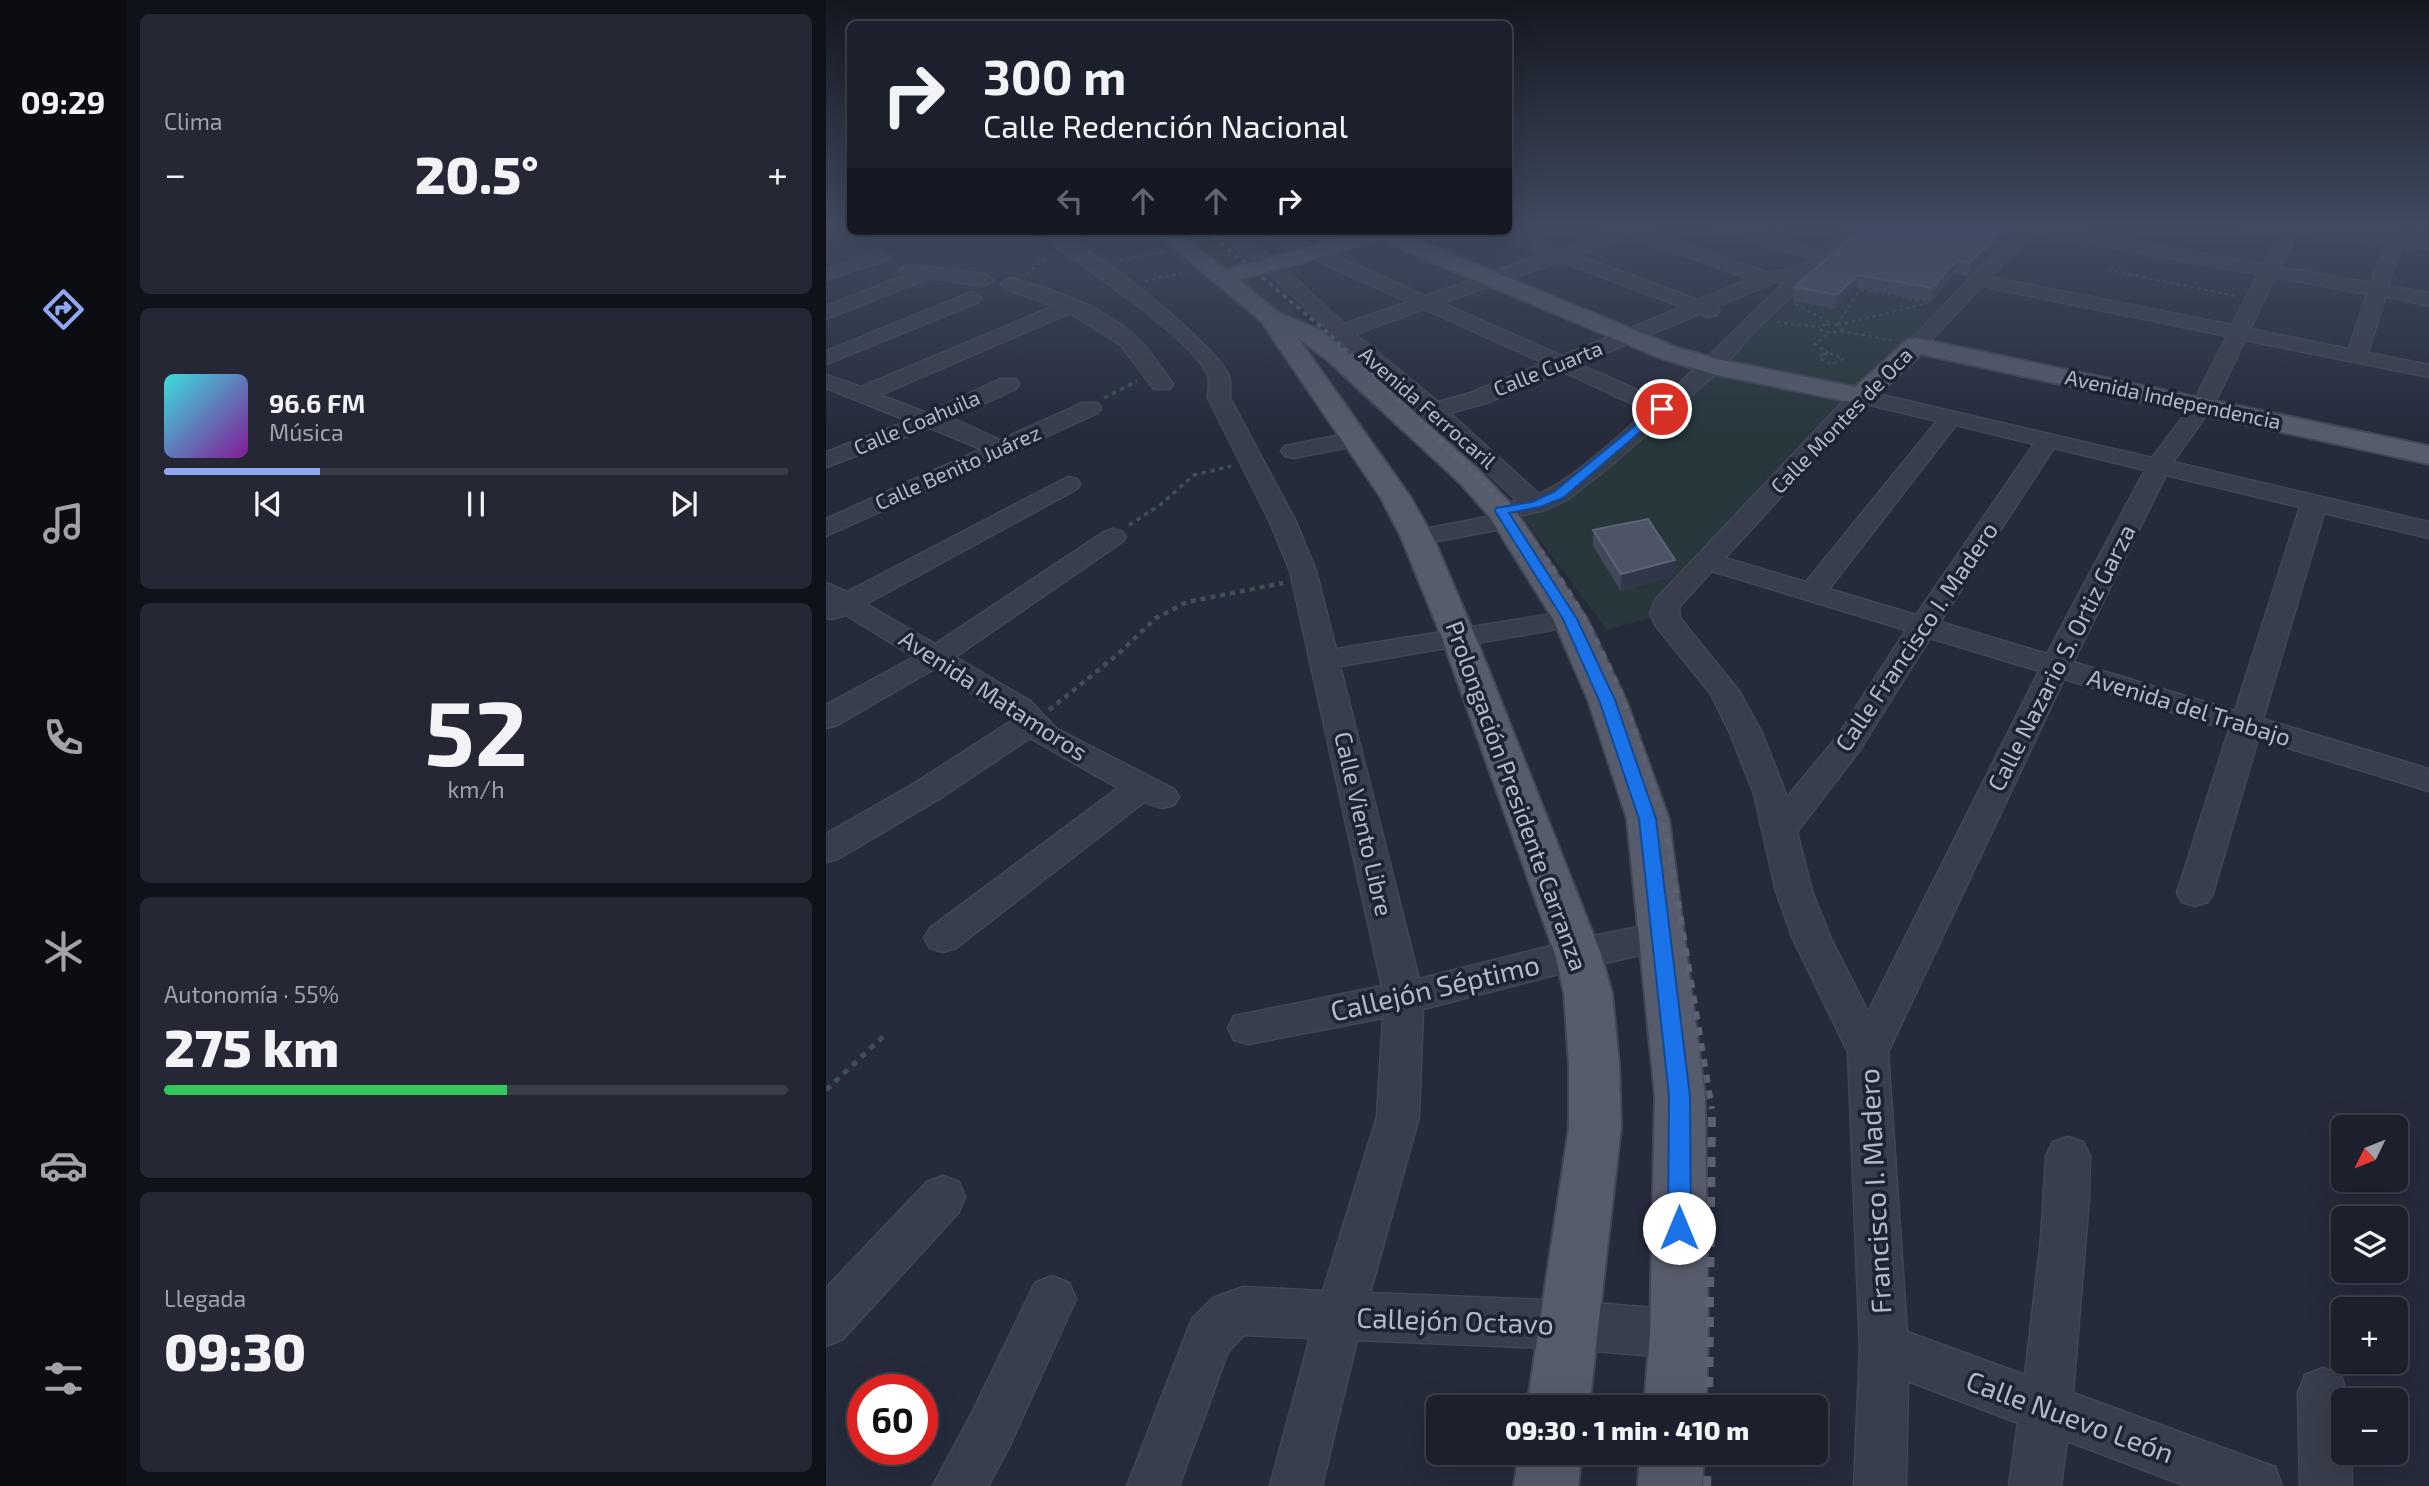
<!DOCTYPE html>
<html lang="es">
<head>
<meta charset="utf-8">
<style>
	:root { --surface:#1c202c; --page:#252834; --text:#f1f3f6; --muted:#a0a3a9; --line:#3a3e48; --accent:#8fa8f1 }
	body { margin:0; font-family:"Exo 2",sans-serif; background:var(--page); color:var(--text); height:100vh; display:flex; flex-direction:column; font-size:26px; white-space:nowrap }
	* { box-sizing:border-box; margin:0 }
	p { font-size:23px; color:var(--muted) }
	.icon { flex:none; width:38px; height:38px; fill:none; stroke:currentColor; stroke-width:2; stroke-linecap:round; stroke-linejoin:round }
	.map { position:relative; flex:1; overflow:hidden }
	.sheet { display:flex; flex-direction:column; gap:14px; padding:14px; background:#0f1218; width:700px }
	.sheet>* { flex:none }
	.hud { position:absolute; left:21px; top:21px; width:665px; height:214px; border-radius:10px; box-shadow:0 7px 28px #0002,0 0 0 2px var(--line); background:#1c202c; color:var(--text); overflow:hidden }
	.needle { width:46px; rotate:227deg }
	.tools { position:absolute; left:1505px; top:1115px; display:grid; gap:14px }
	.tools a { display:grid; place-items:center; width:77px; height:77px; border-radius:10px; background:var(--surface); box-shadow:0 7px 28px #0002,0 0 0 2px var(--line); font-size:35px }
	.speed { position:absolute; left:21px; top:1374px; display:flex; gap:14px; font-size:35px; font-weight:700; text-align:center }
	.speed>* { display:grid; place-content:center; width:91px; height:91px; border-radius:50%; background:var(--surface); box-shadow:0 7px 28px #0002,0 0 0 2px var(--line); line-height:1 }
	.speed .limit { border:10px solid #d22; background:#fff; color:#111 }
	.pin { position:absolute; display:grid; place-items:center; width:60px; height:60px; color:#fff; margin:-30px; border:4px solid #fff; border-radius:50%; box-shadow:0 2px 7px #0007 }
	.me { position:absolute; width:77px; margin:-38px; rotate:0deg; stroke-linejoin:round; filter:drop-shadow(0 0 5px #0008) }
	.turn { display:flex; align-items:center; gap:24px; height:147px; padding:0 21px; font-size:32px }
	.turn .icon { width:91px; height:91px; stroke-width:2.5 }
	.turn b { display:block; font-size:49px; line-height:60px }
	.lanes { display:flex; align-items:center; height:66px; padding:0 21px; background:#0003; justify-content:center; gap:35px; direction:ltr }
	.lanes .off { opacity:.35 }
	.big { font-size:52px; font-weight:800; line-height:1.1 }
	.sheet .card { flex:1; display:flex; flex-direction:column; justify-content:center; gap:10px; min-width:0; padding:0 24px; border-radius:10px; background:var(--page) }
	.sheet .dial { align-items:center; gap:0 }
	.dial b { font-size:91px; line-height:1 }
	.song { display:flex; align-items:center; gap:21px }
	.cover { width:84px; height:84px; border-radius:10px; background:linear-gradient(135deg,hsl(180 70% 55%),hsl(290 70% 35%)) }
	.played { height:7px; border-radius:4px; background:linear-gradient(90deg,var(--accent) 25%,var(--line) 25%) }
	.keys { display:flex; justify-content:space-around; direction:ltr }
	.heat { display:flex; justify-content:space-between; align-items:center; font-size:38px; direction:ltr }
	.charge { height:10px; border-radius:5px; background:linear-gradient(90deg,#34c759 55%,var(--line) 0) }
	.trip { position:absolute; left:600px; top:1395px; width:402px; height:70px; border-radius:10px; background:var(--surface); box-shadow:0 7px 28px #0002,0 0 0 2px var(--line); font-weight:800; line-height:70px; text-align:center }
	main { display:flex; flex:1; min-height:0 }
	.menu { display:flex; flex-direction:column; width:126px; justify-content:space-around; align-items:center; background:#0b0d12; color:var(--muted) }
	.menu .icon { width:49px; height:49px }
	.menu .current { color:var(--accent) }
	.menu b { font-size:32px; color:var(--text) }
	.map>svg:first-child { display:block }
</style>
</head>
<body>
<main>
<nav class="menu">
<b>09:29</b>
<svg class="icon current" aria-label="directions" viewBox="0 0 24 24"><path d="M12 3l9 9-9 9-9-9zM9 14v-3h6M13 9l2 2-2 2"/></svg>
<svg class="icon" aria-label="music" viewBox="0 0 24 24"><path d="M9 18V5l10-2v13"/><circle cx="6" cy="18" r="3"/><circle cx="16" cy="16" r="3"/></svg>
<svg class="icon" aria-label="phone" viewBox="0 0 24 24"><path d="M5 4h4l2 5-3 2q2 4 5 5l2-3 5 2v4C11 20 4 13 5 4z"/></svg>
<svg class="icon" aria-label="climate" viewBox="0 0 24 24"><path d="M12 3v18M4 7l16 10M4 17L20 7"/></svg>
<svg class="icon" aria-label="car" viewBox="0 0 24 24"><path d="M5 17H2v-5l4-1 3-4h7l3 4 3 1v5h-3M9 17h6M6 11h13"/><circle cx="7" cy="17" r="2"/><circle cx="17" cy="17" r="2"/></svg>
<svg class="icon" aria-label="filters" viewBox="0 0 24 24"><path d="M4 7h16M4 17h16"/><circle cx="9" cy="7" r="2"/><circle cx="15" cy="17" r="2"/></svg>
</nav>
<section class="sheet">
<div class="card"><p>Clima</p>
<div class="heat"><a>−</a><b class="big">20.5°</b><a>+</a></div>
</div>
<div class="card">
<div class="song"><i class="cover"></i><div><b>96.6 FM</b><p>Música</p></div></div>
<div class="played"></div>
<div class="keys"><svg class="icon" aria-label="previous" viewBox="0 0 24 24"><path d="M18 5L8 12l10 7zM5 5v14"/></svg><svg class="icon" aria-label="pause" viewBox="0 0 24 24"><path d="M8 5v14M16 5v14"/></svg><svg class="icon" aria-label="next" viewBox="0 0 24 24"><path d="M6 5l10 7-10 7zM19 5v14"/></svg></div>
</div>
<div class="card dial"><b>52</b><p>km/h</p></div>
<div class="card"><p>Autonomía · 55%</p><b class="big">275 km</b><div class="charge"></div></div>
<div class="card"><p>Llegada</p><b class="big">09:30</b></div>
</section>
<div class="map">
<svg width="1603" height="1486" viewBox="0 0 1603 1486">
	<rect width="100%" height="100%" fill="#252b3b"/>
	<path fill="#27373c" d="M344 231H372L411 261 483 325 450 315Z
		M975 280 1123 306 1033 394 890 366Z
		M881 369 1023 403 831 616 781 630 694 513 729 501Z"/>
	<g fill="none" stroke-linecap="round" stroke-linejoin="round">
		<defs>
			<path id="minor" d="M785 226H823L820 230 942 273 975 267 985 258 891 230 889 226H914L995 250 1026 226H1044L987 275 930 330 894 370 783 467 741 500 719 510 692 516 696 521 692 526 591 545 582 542 578 537 582 532 666 516 663 511 666 506 691 501 604 418 580 425 572 423 569 418 572 413 592 408 508 336 439 269 388 231H407L451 261 518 324 582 302 434 235 432 231H454L600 296 718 254 666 235 664 231 682 229 734 249 788 230ZM804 236 924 279 872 300 751 255ZM734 261 856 307 736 356 616 303ZM960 281C918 320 879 362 834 400L753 364 873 314 883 317 890 315 893 311 890 307 946 283ZM598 309 718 363 644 393 612 402 529 334ZM735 371 822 411C789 438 751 477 713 494L624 413 660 403Z
				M1182 226H1218L1438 264 1454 234 1426 231 1418 226H1475L1557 234 1553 226H1569L1575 236 1603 239V249L1575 246 1562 286 1603 293V305L1559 297 1542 353 1603 365V377L1419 340 1387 406 1347 462 1603 522V538L1498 513 1437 719 1603 769V791L1432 739 1387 893 1382 902 1369 906 1356 902 1351 893 1403 730 1238 679 1062 1052 1081 1332 1199 1375 1215 1239 1220 1156 1227 1142 1242 1137 1257 1142 1264 1156 1263 1198 1247 1393 1449 1467 1456 1486H1360L1241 1441 1235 1486H1183L1192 1423 1082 1381 1080 1486H1028L1034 1348 1022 1052 967 939 950 891 928 794 904 733 885 694 830 626 824 613 830 599 1027 391 1035 390 1326 458 1366 405 1401 336 1156 286 1097 349H1083L1080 345 1189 231ZM1205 234 1433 274 1406 325 1164 277ZM1470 236 1558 245 1545 283 1454 267ZM1449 277 1541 294 1523 349 1424 329ZM1040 404 1111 421 980 582 899 558ZM1130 425 1208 444 1090 615 1003 589ZM1228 448 1319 470 1221 654 1114 622ZM1340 475 1474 507 1409 711 1247 662ZM886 571 1080 630 1011 737 961 797 936 733 913 691 854 618 853 607ZM1104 638 1213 671 1042 1012 1005 939 986 891 971 832 1033 751Z
				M236 238C266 245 391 346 403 376 405 383 404 391 404 398L470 522 490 571 510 649 744 611 754 613 758 619 754 625 744 627 514 666 593 979 752 939 837 922 850 926 855 936 850 946 837 950 752 969 597 1009 593 1117 544 1293 744 1301 853 1310 870 1317 877 1334 870 1351 853 1358 744 1349 531 1340 496 1486H444L484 1338 418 1335 402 1352 353 1486H301L366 1319 387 1298 417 1287 497 1291 551 1117 557 1018 422 1044 408 1040 402 1028 408 1016 556 986 464 571 444 522 382 398C382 391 384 383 382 376 368 340 264 271 230 247L227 243Z
				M54 251 63 256 60 260 0 280V269Z
				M82 265 159 274 168 280 159 286 103 278 0 319V306L80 275 73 270Z
				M184 278C228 289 280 308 313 340 326 353 336 369 347 384L344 389H328L295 345 244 313 54 395 101 413 174 379H190L193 384 190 389 126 418 174 440 256 403H272L275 408 272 413 0 536V519L155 449 104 428 0 467V452L82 421 0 388V375L35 387 228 306 177 288 175 284Z
				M146 292 155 298 153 302 0 364V351Z
				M531 432 539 434 542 439 539 444 467 458 459 456 455 451 459 446Z
				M242 477 251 479 254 484 251 489 40 604 109 644 278 532 287 529 296 532 300 537 296 542 129 657 204 701 231 729 348 789 353 797 348 805 336 808 318 802 130 948 117 952 104 948 98 938 104 928 292 788 204 738 113 799 12 859 0 862V834L89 783 187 720 108 669 11 725 0 728V705L88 657 20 615 6 619 0 618V583L21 592Z
				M117 1176 133 1182 139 1197 133 1212 17 1339 0 1346V1288L101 1182Z
				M226 1276 243 1283 250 1299 184 1445 162 1486H107L148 1409 209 1283Z
				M1497 1368 1515 1375 1522 1400H1517V1452H1525L1526 1486H1474L1472 1393 1479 1375Z"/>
			<path id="major" d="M328 231H351L400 270 540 231H569L852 348 891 359 1029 387 1081 340 1090 338 1603 446V464L1095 354 1044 402 1035 404 887 374 834 358 554 240 413 280 453 313 494 330 518 349 654 471 686 505 761 619 800 700 843 819 879 1096 882 1334 880 1407H818L824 1334 829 1096 801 819 762 700 727 619 663 516 634 483 500 359 472 338 585 498 607 537 650 638 775 954 786 993 793 1064 795 1127 763 1407H701L743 1127V1064L738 993 729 954 616 638 575 537 555 498 435 321Z
				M693 1452H756L752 1486H688Z
				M814 1452H878L876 1486H812Z"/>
		</defs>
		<use href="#minor" stroke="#414754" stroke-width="3"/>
		<use href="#major" stroke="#414754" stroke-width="4"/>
		<path stroke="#3f5054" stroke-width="2.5" stroke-dasharray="3.5 3.5" stroke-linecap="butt" d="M256 237 286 231
			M180 241 221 236
			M293 260 339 251
			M1282 270 1410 296
			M201 274 224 255
			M319 281 361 272
			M969 304 1005 323
			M951 322 994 327
			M1001 324 1011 325 1015 329 1007 333 995 330 996 326Z
			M1011 325 1034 290 1104 302
			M1012 325 1102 303
			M1015 331 1065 340
			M1003 353 989 344 1004 333
			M997 354H1008L1017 359C1009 365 1001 364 993 358Z"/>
		<path stroke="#3f5054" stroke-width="3.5" stroke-dasharray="4.5 4.5" stroke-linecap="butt" d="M278 398 311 381
			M303 525 334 505 368 475 405 466"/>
		<path stroke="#3f5054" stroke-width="4.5" stroke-dasharray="5 5" stroke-linecap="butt" d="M223 710 291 655 330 618 361 602 457 583"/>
		<path stroke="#3f5054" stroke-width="5" stroke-dasharray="6 6" stroke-linecap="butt" d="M0 1090 61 1033"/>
		<use href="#minor" fill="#383e4b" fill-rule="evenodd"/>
		<use href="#major" fill="#565c6b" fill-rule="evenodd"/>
		<path stroke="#5b6172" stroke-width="3.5" stroke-dasharray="4.5 4.5" stroke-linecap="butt" d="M1595 226 1603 227
			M381 231 500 331 551 379"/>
		<path stroke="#5b6172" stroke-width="4.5" stroke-dasharray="5 5" stroke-linecap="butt" d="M549 377 684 509 728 569"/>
		<path stroke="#5b6172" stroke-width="5" stroke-dasharray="7 7" stroke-linecap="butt" d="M726 567C777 638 811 725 833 809"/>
		<path stroke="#5b6172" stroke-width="6" stroke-dasharray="8 8" stroke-linecap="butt" d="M833 807 843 847 886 1109"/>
		<path stroke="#5b6172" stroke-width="8" stroke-dasharray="10 10" stroke-linecap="butt" d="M883 1407 886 1107
			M881 1486 882 1452"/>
	</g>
	<path fill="#404859" d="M1039 226H1185L1184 231 1141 276 1128 274 1105 302 1030 288 1010 309 967 301 968 287Z
		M767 530 848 576 795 591 767 546Z"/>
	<path fill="#303748" d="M1180 226H1185L1184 231 1141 276 1144 263Z
		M1130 261 1128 274 1105 302 1107 288Z
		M1032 275 1030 288 1010 309 1011 295Z
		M849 560 848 576 795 591V574Z"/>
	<path fill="#4c5465" stroke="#5c6474" stroke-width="2" d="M1039 226H1180L1144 263 1130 261 1107 288 1032 275 1011 295 968 287Z
		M822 519 849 560 795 574 767 530Z"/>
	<linearGradient id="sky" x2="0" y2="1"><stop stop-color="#141820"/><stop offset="0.52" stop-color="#404a60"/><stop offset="1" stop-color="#404a60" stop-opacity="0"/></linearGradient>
	<rect width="1603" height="434" fill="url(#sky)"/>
	<path fill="#1a73e8" stroke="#114b97" stroke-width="2" d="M832 407 841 409 737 498 714 507 683 513 751 619 789 700 830 819 864 1096 865 1228 862 1236 853 1239 845 1236 842 1228 843 1096 813 819 773 700 737 619 669 511 670 508 706 502 728 492Z"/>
	<g text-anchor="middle" stroke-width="7" stroke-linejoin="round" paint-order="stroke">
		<g font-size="21" fill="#b4b9c7" stroke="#1d2330">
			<text transform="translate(722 369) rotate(-22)" y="7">Calle Cuarta</text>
			<text transform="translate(1347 400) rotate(12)" y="7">Avenida Independencia</text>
			<text transform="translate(601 408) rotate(41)" y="7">Avenida Ferrocaril</text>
			<text transform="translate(1016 421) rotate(-46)" y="7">Calle Montes de Oca</text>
			<text transform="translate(91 423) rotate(-23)" y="7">Calle Coahuila</text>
			<text transform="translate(132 468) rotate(-24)" y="7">Calle Benito Juárez</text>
		</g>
		<g font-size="24" fill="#b4b9c7" stroke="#1d2330">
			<text transform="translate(1091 637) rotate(-56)" y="8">Calle Francisco I. Madero</text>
			<text transform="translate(1236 658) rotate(-63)" y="8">Calle Nazario S. Ortiz Garza</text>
			<text transform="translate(167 696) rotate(33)" y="8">Avenida Matamoros</text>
			<text transform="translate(1363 708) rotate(17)" y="8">Avenida del Trabajo</text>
			<text transform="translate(690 796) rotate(70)" y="8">Prolongación Presidente Carranza</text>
			<text transform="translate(537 824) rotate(77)" y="8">Calle Viento Libre</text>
		</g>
		<g font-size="28" fill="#b4b9c7" stroke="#1d2330">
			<text transform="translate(609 988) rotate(-13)" y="10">Callejón Séptimo</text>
			<text transform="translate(1049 1191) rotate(-93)" y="10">Francisco I. Madero</text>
			<text transform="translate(629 1321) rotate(2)" y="10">Callejón Octavo</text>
			<text transform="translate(1244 1417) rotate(20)" y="10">Calle Nuevo León</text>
		</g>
	</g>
</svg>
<div class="tools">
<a><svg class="needle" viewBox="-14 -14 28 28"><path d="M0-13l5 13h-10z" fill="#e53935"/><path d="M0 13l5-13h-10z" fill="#a0a3a9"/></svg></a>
<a><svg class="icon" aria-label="layers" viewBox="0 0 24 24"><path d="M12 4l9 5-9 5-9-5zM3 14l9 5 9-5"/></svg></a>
<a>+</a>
<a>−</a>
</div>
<div class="speed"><div class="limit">60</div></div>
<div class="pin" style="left:836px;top:409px;background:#d93025"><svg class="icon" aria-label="arrive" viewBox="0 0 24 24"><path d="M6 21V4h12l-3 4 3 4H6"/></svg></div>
<svg class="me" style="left:853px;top:1228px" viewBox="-20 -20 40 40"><circle r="19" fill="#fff"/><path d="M0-13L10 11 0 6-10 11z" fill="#1a73e8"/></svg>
<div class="trip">09:30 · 1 min · 410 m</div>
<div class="hud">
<div class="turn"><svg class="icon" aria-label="right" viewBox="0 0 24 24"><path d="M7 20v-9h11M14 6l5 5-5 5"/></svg><div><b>300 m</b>Calle Redención Nacional</div></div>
<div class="lanes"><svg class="icon off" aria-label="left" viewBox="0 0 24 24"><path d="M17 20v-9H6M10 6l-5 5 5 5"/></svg><svg class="icon off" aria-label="ahead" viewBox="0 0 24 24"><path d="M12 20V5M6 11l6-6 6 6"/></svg><svg class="icon off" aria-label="ahead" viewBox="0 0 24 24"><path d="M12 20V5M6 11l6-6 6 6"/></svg><svg class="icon" aria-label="right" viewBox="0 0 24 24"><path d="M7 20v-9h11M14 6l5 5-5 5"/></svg></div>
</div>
</div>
</main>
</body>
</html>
